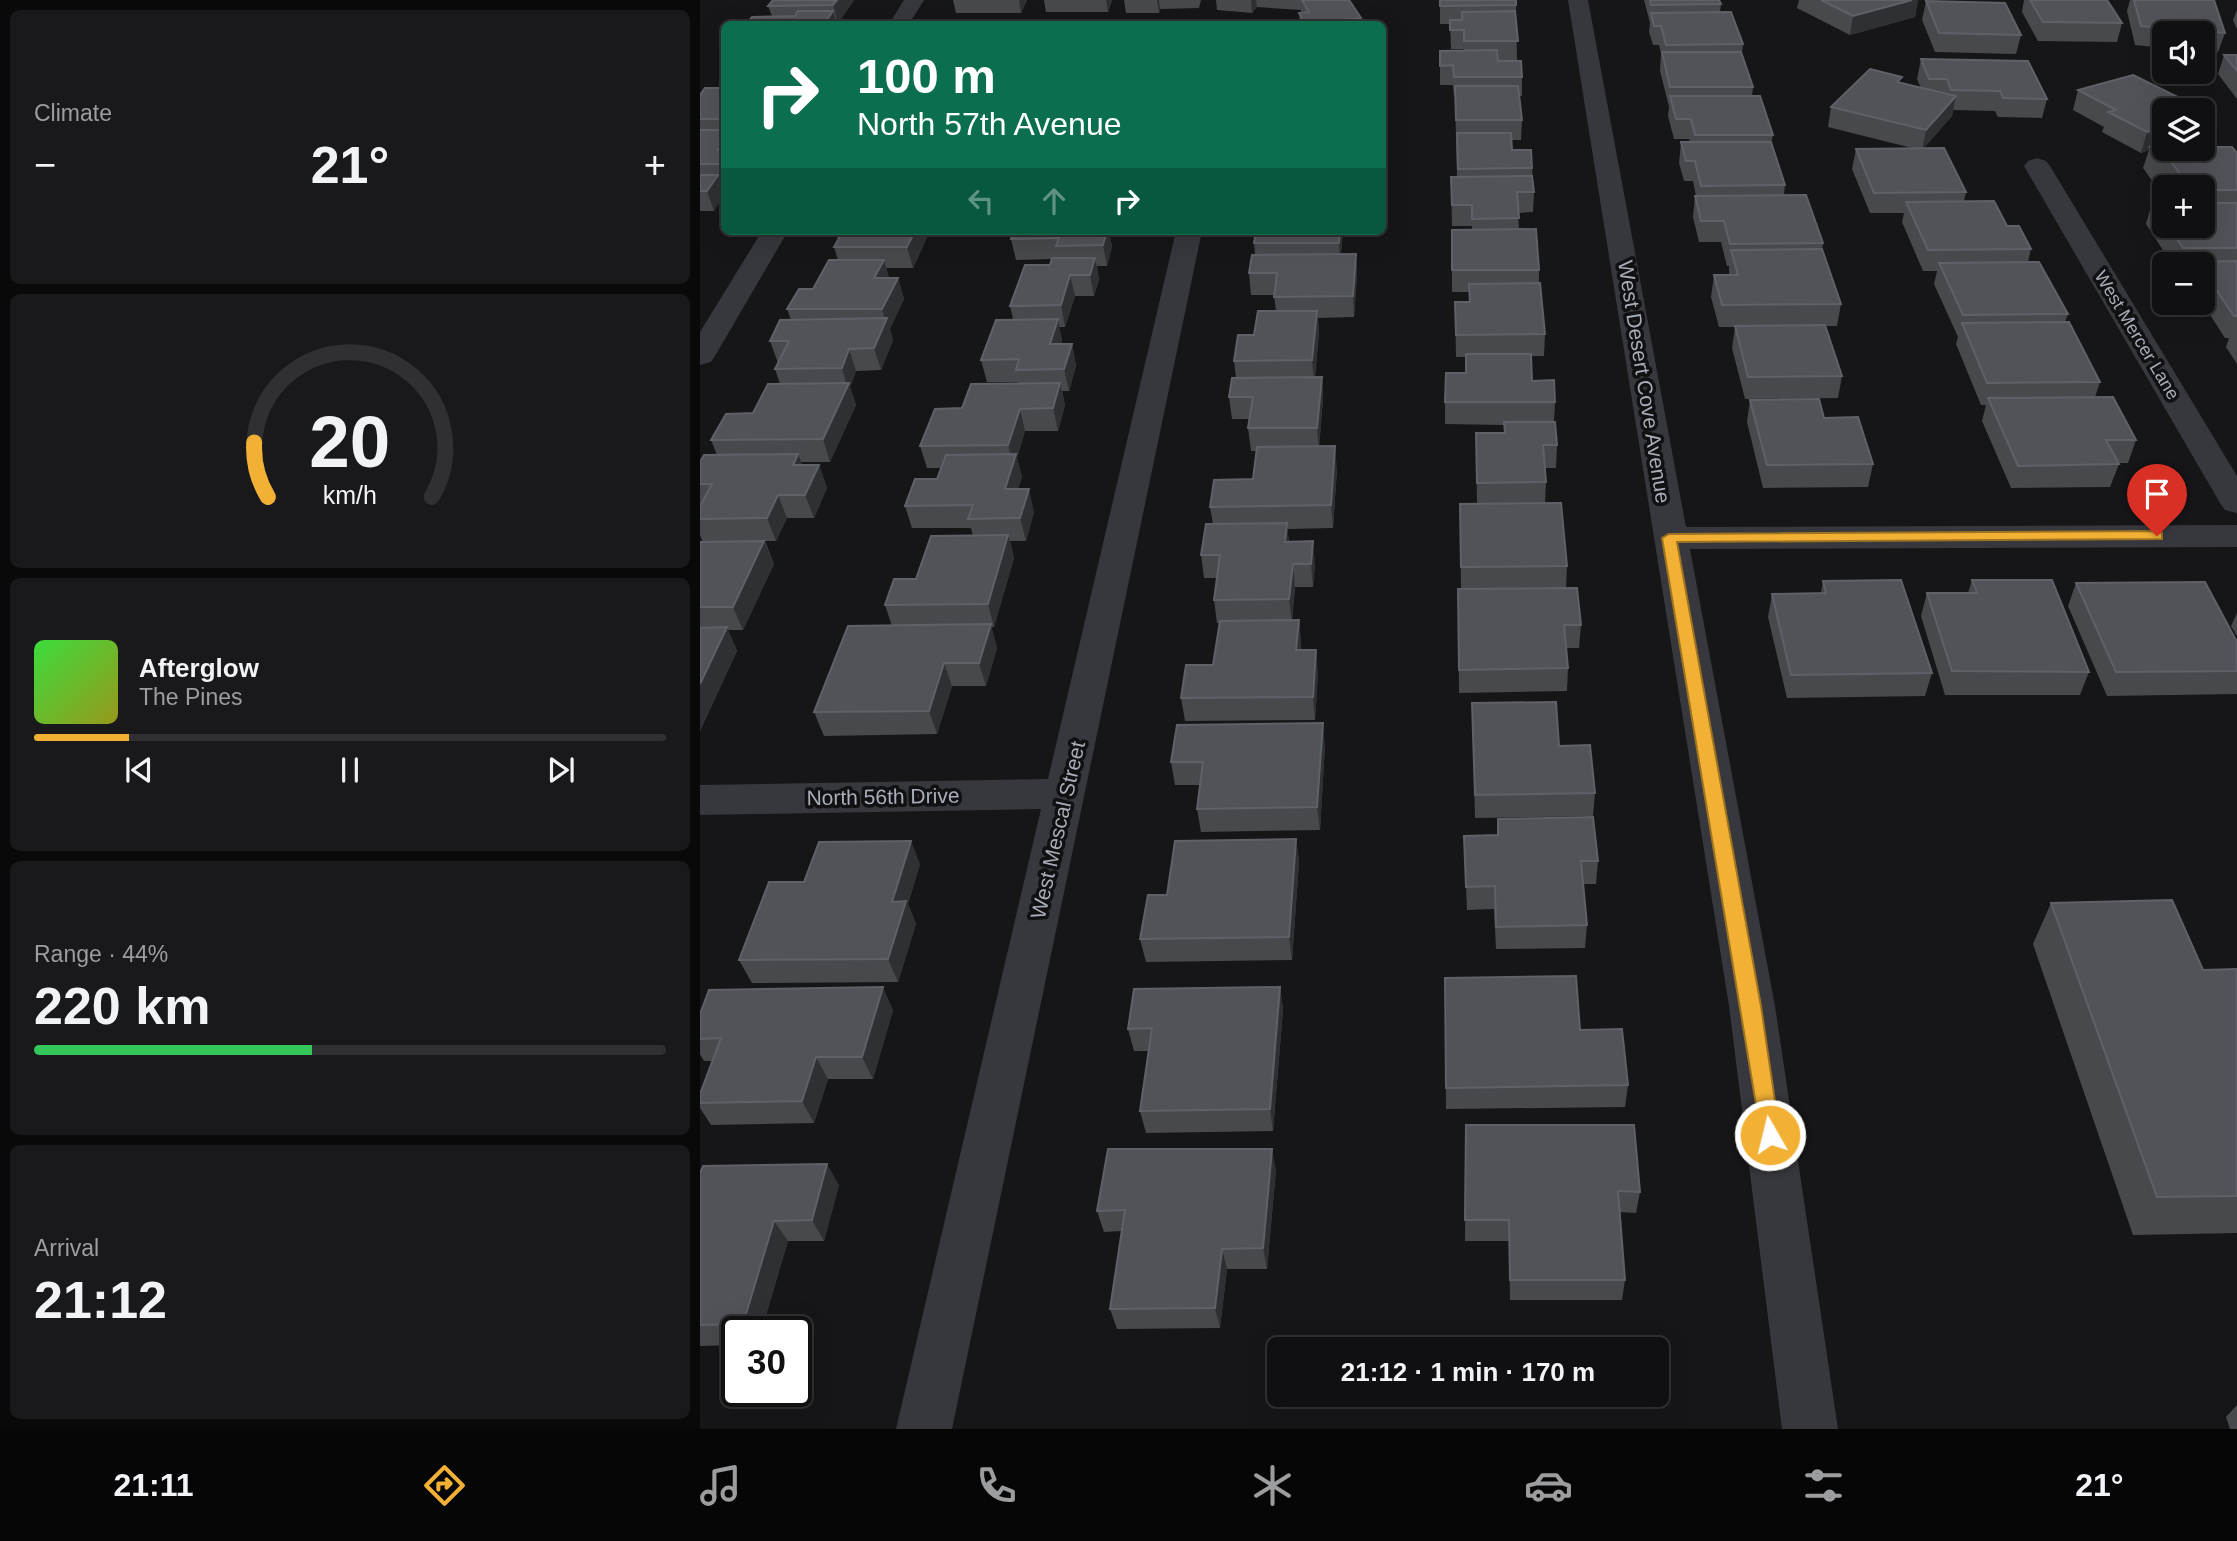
<!DOCTYPE html>
<html lang="en">
<head>
<meta charset="utf-8">
<style>
	:root { --surface:#101012; --page:#19191b; --text:#f1f3f6; --muted:#9c9d9f; --line:#303032; --accent:#f2b134 }
	body { margin:0; font-family:Helvetica,sans-serif; background:var(--page); color:var(--text); height:100vh; display:flex; flex-direction:column; font-size:26px; white-space:nowrap }
	* { box-sizing:border-box; margin:0 }
	p { font-size:23px; color:var(--muted) }
	.icon { flex:none; width:38px; height:38px; fill:none; stroke:currentColor; stroke-width:2; stroke-linecap:round; stroke-linejoin:round }
	.map { position:relative; flex:1; overflow:hidden }
	.side { display:flex; flex-direction:column; gap:10px; padding:10px; background:#09090a; width:700px }
	.side>* { flex:none }
	.top-card { position:absolute; left:21px; top:21px; width:665px; height:214px; border-radius:10px; box-shadow:0 7px 28px #0002,0 0 0 2px var(--line); background:#0b6e4f; color:#fff; overflow:hidden }
	.controls { position:absolute; left:1452px; top:21px; display:grid; gap:14px }
	.controls a { display:grid; place-items:center; width:63px; height:63px; border-radius:10px; background:var(--surface); box-shadow:0 7px 28px #0002,0 0 0 2px var(--line); font-size:35px }
	.speed { position:absolute; left:21px; top:1316px; display:flex; gap:14px; font-size:35px; font-weight:700; text-align:center }
	.speed>* { display:grid; place-content:center; width:91px; height:91px; border-radius:50%; background:var(--surface); box-shadow:0 7px 28px #0002,0 0 0 2px var(--line); line-height:1 }
	.speed .limit { border:4px solid #111; border-radius:10px; background:#fff; color:#111 }
	.pin { position:absolute; display:grid; place-items:center; width:60px; height:60px; color:#fff; margin:-72px -30px; border-radius:50% 50% 50% 0; rotate:-45deg; box-shadow:0 0 7px #0007 }
	.pin .icon { rotate:45deg }
	.me { position:absolute; width:77px; margin:-38px; rotate:352deg; stroke-linejoin:round; filter:drop-shadow(0 0 5px #0008) }
	.turn { display:flex; align-items:center; gap:24px; height:147px; padding:0 21px; font-size:32px }
	.turn .icon { width:91px; height:91px; stroke-width:2.5 }
	.turn b { display:block; font-size:49px; line-height:60px }
	.lanes { display:flex; align-items:center; height:66px; padding:0 21px; background:#0003; justify-content:center; gap:35px; direction:ltr }
	.lanes .off { opacity:.35 }
	.big { font-size:52px; font-weight:600; line-height:1.1 }
	.side .tile { flex:1; display:flex; flex-direction:column; justify-content:center; gap:10px; min-width:0; padding:0 24px; border-radius:10px; background:var(--page) }
	.side .dial { align-items:center; gap:0 }
	.dial svg { height:182px; overflow:visible; fill:none; stroke:var(--line); stroke-width:7; stroke-linecap:round; text-anchor:middle }
	.dial text { fill:var(--text); stroke:none }
	.song { display:flex; align-items:center; gap:21px }
	.cover { width:84px; height:84px; border-radius:10px; background:linear-gradient(135deg,hsl(120 70% 55%),hsl(60 70% 35%)) }
	.played { height:7px; border-radius:4px; background:linear-gradient(90deg,var(--accent) 15%,var(--line) 15%) }
	.keys { display:flex; justify-content:space-around; direction:ltr }
	.heat { display:flex; justify-content:space-between; align-items:center; font-size:38px; direction:ltr }
	.charge { height:10px; border-radius:5px; background:linear-gradient(90deg,#34c759 44%,var(--line) 0) }
	.trip { position:absolute; left:567px; top:1337px; width:402px; height:70px; border-radius:10px; background:var(--surface); box-shadow:0 7px 28px #0002,0 0 0 2px var(--line); font-weight:600; line-height:70px; text-align:center }
	.menu { display:flex; height:112px; justify-content:space-around; align-items:center; background:#060607; color:var(--muted) }
	.menu .icon { width:49px; height:49px }
	.menu .active { color:var(--accent) }
	.menu b { font-size:32px; color:var(--text) }
	main { display:flex; flex:1; min-height:0 }
	.map>svg:first-child { display:block }
</style>
</head>
<body>
<main>
<section class="side">
<div class="tile"><p>Climate</p>
<div class="heat"><a>−</a><b class="big">21°</b><a>+</a></div>
</div>
<div class="tile dial"><svg viewBox="0 0 100 80">
<path d="M14 69A42 42 0 1 1 86 69"/>
<path d="M14 69A42 42 0 0 1 8 45" stroke="#f2b134"/>
<text x="50" y="56" font-size="32" font-weight="700">20</text>
<text x="50" y="72" font-size="11">km/h</text>
</svg></div>
<div class="tile">
<div class="song"><i class="cover"></i><div><b>Afterglow</b><p>The Pines</p></div></div>
<div class="played"></div>
<div class="keys"><svg class="icon" aria-label="previous" viewBox="0 0 24 24"><path d="M18 5L8 12l10 7zM5 5v14"/></svg><svg class="icon" aria-label="pause" viewBox="0 0 24 24"><path d="M8 5v14M16 5v14"/></svg><svg class="icon" aria-label="next" viewBox="0 0 24 24"><path d="M6 5l10 7-10 7zM19 5v14"/></svg></div>
</div>
<div class="tile"><p>Range · 44%</p><b class="big">220 km</b><div class="charge"></div></div>
<div class="tile"><p>Arrival</p><b class="big">21:12</b></div>
</section>
<div class="map">
<svg width="1537" height="1429" viewBox="0 0 1537 1429">
	<rect width="100%" height="100%" fill="#161618"/>
	<g fill="none" stroke-linecap="round" stroke-linejoin="round">
		<path fill="#37383d" fill-rule="evenodd" d="M204 0H224L209 24H189Z
			M868 0H888L986 527 1537 525V547L990 549 1075 1006 1138 1429H1082L1029 1006Z
			M1337 158 1346 161 1350 166 1537 476V513L1525 510 1520 503 1324 166 1328 161Z
			M62 231H88L15 356 11 362 0 365V332Z
			M476 231H502L252 1429H196L341 809 0 815V785L348 779Z"/>
	</g>
	<path fill="#47494d" d="M73 0H154L137 24H46L72 16 68 6Z
		M253 0H327L321 13H256Z
		M344 0H412L408 12H346Z
		M424 0H501L499 8 460 9 459 13H426Z
		M516 0H649L661 24H600L599 13H601V10L557 7 552 13 517 10Z
		M740 0 816 5 817 60H798V61L822 77V96H819L822 120 821 140H811L812 150 832 168 834 192 833 212 818 213 819 229 839 270V283L845 334 844 356H831L832 381 855 402 854 422 857 445 856 468H845L846 482 845 503 867 566 866 588 881 625 879 648H866L868 668 867 691 759 693 758 589H761L760 504H777L776 433H804V425L745 424V402L766 373V357H756L755 302H769V292H752V230H772V226H752L751 177H757L755 97H754L753 85H740V51L764 50V49H751L750 24H740Z
		M944 0H1019L1021 4 1020 12 1043 44 1042 53 1053 87 1052 96 1073 135 1071 144 1085 185 1084 195 1123 243 1122 250 1141 304 1137 326H1126L1142 376 1138 398 1045 399 1032 348 1035 327H1019L1011 297 1014 275H1029V266H1027L1021 242H999L993 217 995 196H996L993 181H984L979 163 981 142H990L989 139H974L968 116 969 107 960 71 961 53 959 45H953L949 32 950 23Z
		M1099 0H1218L1215 17 1150 35 1097 8Z
		M1324 0H1407L1422 23 1417 42 1338 41 1322 12Z
		M1430 0H1514L1525 33 1518 52 1503 51V33H1465V48L1435 45 1427 11Z
		M1226 1 1321 35 1316 54 1235 52 1222 20Z
		M1537 10V29L1533 20Z
		M1524 55H1537V99L1518 74Z
		M1221 59 1347 99 1342 118 1298 117 1295 111 1253 110 1252 116 1223 149 1266 192 1264 201 1307 226 1331 249 1328 262 1368 314 1365 322 1400 382 1395 397 1436 440 1428 463H1418L1419 464 1410 487 1311 488 1282 421 1286 405H1281L1256 344 1258 337 1234 284 1237 271H1223L1202 222 1204 213H1170L1152 169 1156 149H1216L1128 127 1131 107 1201 83 1221 88 1217 79Z
		M24 88V184H21L24 193 14 211H0V95Z
		M1378 90 1500 108 1499 110H1465V145L1458 147 1537 153V364L1526 347 1529 338H1525L1505 307H1495L1492 303H1503V264H1472L1446 224 1452 203H1465V226H1503V187H1468L1464 182H1453L1443 168 1449 150 1441 153 1402 132 1404 127 1373 110Z
		M136 231H230L213 268H186L189 278H198L204 299 190 329 193 340 181 370 156 371 150 387 156 405 130 462H101L102 465H119L127 488 114 518H87L76 541H65L74 564 43 630H28L37 651 0 731V542H3L0 535V462L17 455 11 440 53 413 80 384 75 369 78 363 70 341 91 320 87 309 113 289 138 260 134 247 138 240Z
		M314 231H409L412 247 407 266H397L399 279 394 296H375L365 327H359L362 341 361 344H372L376 366 369 391H362L365 405 358 431H325L317 458 322 477 318 489 334 512 326 541H310L314 558 294 627H291L297 648 286 686H252L237 734 124 736 114 712 192 626 185 605 216 579 273 536 271 528H212L205 506 237 479 241 468H227L220 446 262 408 319 383 318 382H287L281 360 313 319 310 306 350 265 352 259 316 260 311 239Z
		M556 231H643L641 254H656L657 275 654 317 618 318 619 332 615 377H622L623 399 619 446 637 469 633 528 587 529 589 542 615 564 613 587H595L592 620H599L601 643V650L618 673 615 720 485 721 481 698 513 665 519 623H517L514 600 517 578H504L501 555 513 524 510 507 553 479 557 451H551L548 428 550 419H532L529 397 536 378 534 361 576 311 574 295H551L549 273 555 255 554 243Z
		M1050 400 1124 418 1173 464 1168 487 1063 488 1047 422Z
		M1272 580 1389 672 1380 695H1245L1221 616 1227 593H1268Z
		M1123 581 1232 673 1225 696 1087 698 1068 617 1072 594 1121 593Z
		M1376 583 1537 642V694L1407 696 1368 606Z
		M1537 613V636L1531 626Z
		M772 703 859 746 895 793 893 816 775 818Z
		M625 746 620 830 501 832 497 809 500 785H475L471 762Z
		M798 819 898 861 896 884H883L887 925 885 948 796 949 794 909 767 910 764 836 797 835Z
		M596 839 599 862 592 960 446 962 440 939 467 895Z
		M220 864 208 904 216 924 198 982 52 983 39 960 104 882Z
		M1351 903 1503 970 1537 969V1233L1433 1235 1333 944Z
		M745 978 880 1030 928 1085 925 1107 746 1109Z
		M580 987 583 1009 573 1131 446 1133 440 1111 449 1051H434L428 1029Z
		M193 1010 173 1079H128L114 1123 11 1125 0 1108V1095L13 1061H4L0 1054V1014Z
		M766 1125 940 1192 936 1213 919 1212 925 1280 922 1300H810L809 1241H765Z
		M576 1170 567 1269H527L520 1328 417 1329 410 1309 422 1231 404 1232 397 1211Z
		M0 1173 139 1185 124 1241H88L61 1332H37V1345L0 1346Z
		M1537 1405V1429H1530L1526 1417Z"/>
	<path fill="#2f3033" d="M137 0H154L138 24 133 5Z
		M319 0H327L321 13Z
		M406 0H412L408 12Z
		M457 0H459L460 9 459 13Z
		M551 0H556L557 7 552 13Z
		M1212 0H1218L1215 17 1150 35 1153 16Z
		M133 11 137 24H124Z
		M661 18V24H605Z
		M1256 96 1252 116 1222 150 1226 130Z
		M1465 127V145L1451 149 1450 147 1449 150 1441 153 1447 132Z
		M24 142V164L18 150Z
		M18 175 24 193V196L14 211 7 191Z
		M215 231H230L213 268 207 247Z
		M407 231H409L412 247 407 266 403 245Z
		M640 231H643L640 264 639 243Z
		M656 254 657 275 654 317 653 296Z
		M395 258 399 279 394 296 390 275Z
		M184 260 190 281 174 278Z
		M370 275 375 296 365 327 361 305Z
		M198 278 204 299 190 329 193 340 181 370 174 348 185 320 182 309Z
		M617 311 619 332 614 382 612 360Z
		M358 319 362 341 354 366 350 344Z
		M372 344 376 366 369 391 364 369Z
		M149 349 156 371 150 387 156 405 130 462 123 439 147 386 142 368Z
		M622 377 623 399 619 450 617 428Z
		M360 383 365 405 358 431 353 408Z
		M320 409 325 431 317 458 322 477 311 512 305 489 313 464 308 445Z
		M635 446 637 469 633 528 631 505Z
		M98 454 107 477 93 465Z
		M119 465 127 488 114 518 105 495Z
		M329 489 334 512 326 541 320 518Z
		M78 495 87 518 76 541 67 518Z
		M587 523 589 546 585 542Z
		M308 535 314 558 294 627 288 604Z
		M64 541 74 564 43 630 33 607Z
		M613 541 615 564 613 587 611 564Z
		M593 564 595 587 592 622 589 599Z
		M599 620 601 643 599 673 596 650Z
		M291 624 297 648 286 686 279 663Z
		M27 627 37 651 0 731V684Z
		M616 650 618 673 615 720 613 697Z
		M244 663 252 686 237 734 229 711Z
		M623 723 625 746 620 830 617 807Z
		M596 839 599 862 592 960 589 937Z
		M211 841 220 864 208 904 216 924 198 982 188 959 192 902Z
		M183 987 193 1010 173 1079 162 1057Z
		M580 987 583 1009 573 1131 570 1109Z
		M116 1057 128 1079 114 1123 102 1101Z
		M572 1149 576 1170 567 1269 563 1248Z
		M127 1164 139 1185 124 1241 112 1220Z
		M74 1221 88 1241 61 1332H48L43 1324Z
		M522 1249 527 1269 520 1328 515 1308Z"/>
	<path fill="#525359" stroke="#5f6168" stroke-width="2" d="M73 0H137L133 5 68 6Z
		M602 0H649L661 18 605 24 599 13 609 12Z
		M740 0H816V5L740 6Z
		M950 0H1019L1021 4 951 5Z
		M1121 0H1212L1153 16Z
		M1330 0H1407L1422 23 1343 22Z
		M1434 0H1514L1525 33 1441 26Z
		M1226 1 1305 3 1321 35 1239 33Z
		M98 11H133L124 24H46L52 17 95 16Z
		M815 11 818 41H764V30H750V20H762V12Z
		M1031 12 1043 44 966 45 961 26H954L951 13Z
		M797 50 798 61H821L822 77H754L753 65 740 66V51Z
		M962 52H1041L1053 87H970Z
		M1524 55H1537V71Z
		M1221 59 1328 61 1347 99 1303 98 1300 91 1251 90 1247 79H1229Z
		M1170 69 1202 77 1197 82 1256 96 1226 130 1131 107Z
		M1433 75 1500 108 1493 110H1465V127L1447 132 1408 112 1416 110 1378 90Z
		M755 86H818L822 120H756Z
		M5 88H24V119H0V95Z
		M970 96H1060L1073 135H995L991 119H976Z
		M0 130H24V142L18 150H24V164H0Z
		M757 133H811L812 150H831L832 168 758 169Z
		M981 142H1071L1085 185 1001 186 995 161H986Z
		M1450 147H1465V149H1503V147H1532L1537 153V190H1503V187H1490L1471 162H1460Z
		M1244 148 1266 192 1174 193 1156 149Z
		M0 175H18L7 191H0Z
		M832 176 834 192H817L819 218 772 219V205H752L751 177Z
		M1106 195 1123 243 1030 244 1024 221H1001L995 196Z
		M1294 201 1307 226H1319L1331 249 1228 250 1206 202Z
		M1452 203H1465V221Z
		M1503 203H1537V248H1483L1468 226H1503Z
		M836 229 839 270H752V230Z
		M143 231H215L207 247H134Z
		M314 231H407L403 245 356 246 359 238 311 239Z
		M556 231H640L639 243H554Z
		M1122 249 1141 304 1022 305 1014 275H1038L1031 250Z
		M656 254 653 296 574 297 577 273H549L552 255Z
		M352 258H395L390 275H370L361 305 310 306 325 265H350Z
		M129 260H184L174 278H198L182 309H87L99 289H113Z
		M1537 261V316H1534L1513 285H1503V264H1488L1487 262Z
		M1339 262 1368 314 1263 315 1239 263Z
		M840 283 845 334 756 335 755 302H770L769 284Z
		M558 311H617L612 360 534 361 538 335H554Z
		M187 318 174 348 149 349 142 368 75 369 89 341H70L80 320Z
		M358 319 350 344H372L364 369 316 370 319 359 281 360 296 320Z
		M1369 322 1400 382 1287 383 1262 323Z
		M1125 325 1142 376 1048 377 1035 326Z
		M766 354H831L832 381 854 380 855 402H745L746 373H766Z
		M622 377 617 428H548L553 397H529L532 378Z
		M149 383 123 439 11 440 26 414 53 413 68 384Z
		M360 383 353 408 320 409 308 445 220 446 235 409 262 408 271 384Z
		M1413 397 1436 440H1406L1419 464 1318 466 1288 398Z
		M1119 399 1124 418 1158 417 1173 464 1067 465 1050 400Z
		M804 422H855L857 445H843L846 482 777 483 776 433H805Z
		M635 446 631 505 510 507 514 480 553 479 557 447Z
		M98 454 93 465H119L105 495H78L67 518 0 519V506L12 484H0V462L4 455Z
		M316 454 305 489H329L320 518 268 519 273 505 205 506 215 479H237L246 455Z
		M861 503 867 566 761 567 760 504Z
		M587 523 585 542 613 541 611 564H593L589 599 514 600 520 555H501L506 524Z
		M308 535 288 604 185 605 194 579H216L231 536Z
		M64 541 33 607H0V542Z
		M1201 580 1232 673 1091 675 1072 594 1126 593 1123 581Z
		M1272 580H1352L1389 672 1252 671 1227 593H1277Z
		M1505 582 1537 642V671L1416 672 1376 583Z
		M877 588 881 625H864L868 668 759 670 758 589Z
		M599 620 596 650H616L613 697 481 698 486 665H513L520 621Z
		M291 624 279 663H244L229 711 114 712 148 626Z
		M27 627 0 684V628Z
		M856 702 859 746 890 745 895 793 775 795 772 703Z
		M623 723 617 807 497 809 503 762H471L477 725Z
		M893 817 898 861H881L887 925 796 927 795 886 766 887 764 836 798 835V819Z
		M596 839 589 937 440 939 448 895H467L475 841Z
		M211 841 192 902 206 901 188 959 39 960 69 882H104L119 842Z
		M1472 900 1503 970 1537 969V1196L1457 1197 1351 903Z
		M876 976 880 1030 922 1029 928 1085 746 1088 745 978Z
		M183 987 162 1057H116L102 1101 0 1103V1094L21 1038 0 1039V1014L9 990Z
		M580 987 570 1109 440 1111 452 1028 428 1029 434 989Z
		M766 1125H934L940 1192 918 1191 925 1280H810L809 1220H765Z
		M408 1149H572L563 1248 522 1249 515 1308 410 1309 425 1210 397 1211Z
		M127 1164 112 1220 74 1221 43 1324 0 1325V1173L3 1166Z"/>
	<path fill="#f2b134" stroke="#9d7322" stroke-width="2" d="M1457 531 1462 533V539L977 542 1061 1006 1080 1135 1077 1141 1070 1144 1062 1141 962 538 969 534Z"/>
	<g text-anchor="middle" stroke-width="7" stroke-linejoin="round" paint-order="stroke">
		<g font-size="18" fill="#a8adb8" stroke="#111113">
			<text transform="translate(1437 335) rotate(59)" y="6">West Mercer Lane</text>
		</g>
		<g font-size="21" fill="#a8adb8" stroke="#111113">
			<text transform="translate(944 382) rotate(81)" y="7">West Desert Cove Avenue</text>
			<text transform="translate(183 797) rotate(-1)" y="7">North 56th Drive</text>
			<text transform="translate(358 830) rotate(-77)" y="7">West Mescal Street</text>
		</g>
	</g>
</svg>
<div class="controls">
<a><svg class="icon" aria-label="sound" viewBox="0 0 24 24"><path d="M4 9h4l5-4v14l-5-4H4zM17 9q2 3 0 6"/></svg></a>
<a><svg class="icon" aria-label="layers" viewBox="0 0 24 24"><path d="M12 4l9 5-9 5-9-5zM3 14l9 5 9-5"/></svg></a>
<a>+</a>
<a>−</a>
</div>
<div class="speed"><div class="limit">30</div></div>
<div class="pin" style="left:1457px;top:536px;background:#d93025"><svg class="icon" aria-label="arrive" viewBox="0 0 24 24"><path d="M6 21V4h12l-3 4 3 4H6"/></svg></div>
<svg class="me" style="left:1070px;top:1135px" viewBox="-20 -20 40 40"><circle r="17" fill="#f2b134" stroke="#fff" stroke-width="3"/><path d="M0-11L8 9 0 5-8 9z" fill="#fff"/></svg>
<div class="trip">21:12 · 1 min · 170 m</div>
<div class="top-card">
<div class="turn"><svg class="icon" aria-label="right" viewBox="0 0 24 24"><path d="M7 20v-9h11M14 6l5 5-5 5"/></svg><div><b>100 m</b>North 57th Avenue</div></div>
<div class="lanes"><svg class="icon off" aria-label="left" viewBox="0 0 24 24"><path d="M17 20v-9H6M10 6l-5 5 5 5"/></svg><svg class="icon off" aria-label="ahead" viewBox="0 0 24 24"><path d="M12 20V5M6 11l6-6 6 6"/></svg><svg class="icon" aria-label="right" viewBox="0 0 24 24"><path d="M7 20v-9h11M14 6l5 5-5 5"/></svg></div>
</div>
</div>
</main>
<nav class="menu">
<b>21:11</b>
<svg class="icon active" aria-label="directions" viewBox="0 0 24 24"><path d="M12 3l9 9-9 9-9-9zM9 14v-3h6M13 9l2 2-2 2"/></svg>
<svg class="icon" aria-label="music" viewBox="0 0 24 24"><path d="M9 18V5l10-2v13"/><circle cx="6" cy="18" r="3"/><circle cx="16" cy="16" r="3"/></svg>
<svg class="icon" aria-label="phone" viewBox="0 0 24 24"><path d="M5 4h4l2 5-3 2q2 4 5 5l2-3 5 2v4C11 20 4 13 5 4z"/></svg>
<svg class="icon" aria-label="climate" viewBox="0 0 24 24"><path d="M12 3v18M4 7l16 10M4 17L20 7"/></svg>
<svg class="icon" aria-label="car" viewBox="0 0 24 24"><path d="M5 17H2v-5l4-1 3-4h7l3 4 3 1v5h-3M9 17h6M6 11h13"/><circle cx="7" cy="17" r="2"/><circle cx="17" cy="17" r="2"/></svg>
<svg class="icon" aria-label="filters" viewBox="0 0 24 24"><path d="M4 7h16M4 17h16"/><circle cx="9" cy="7" r="2"/><circle cx="15" cy="17" r="2"/></svg>
<b>21°</b>
</nav>
</body>
</html>
